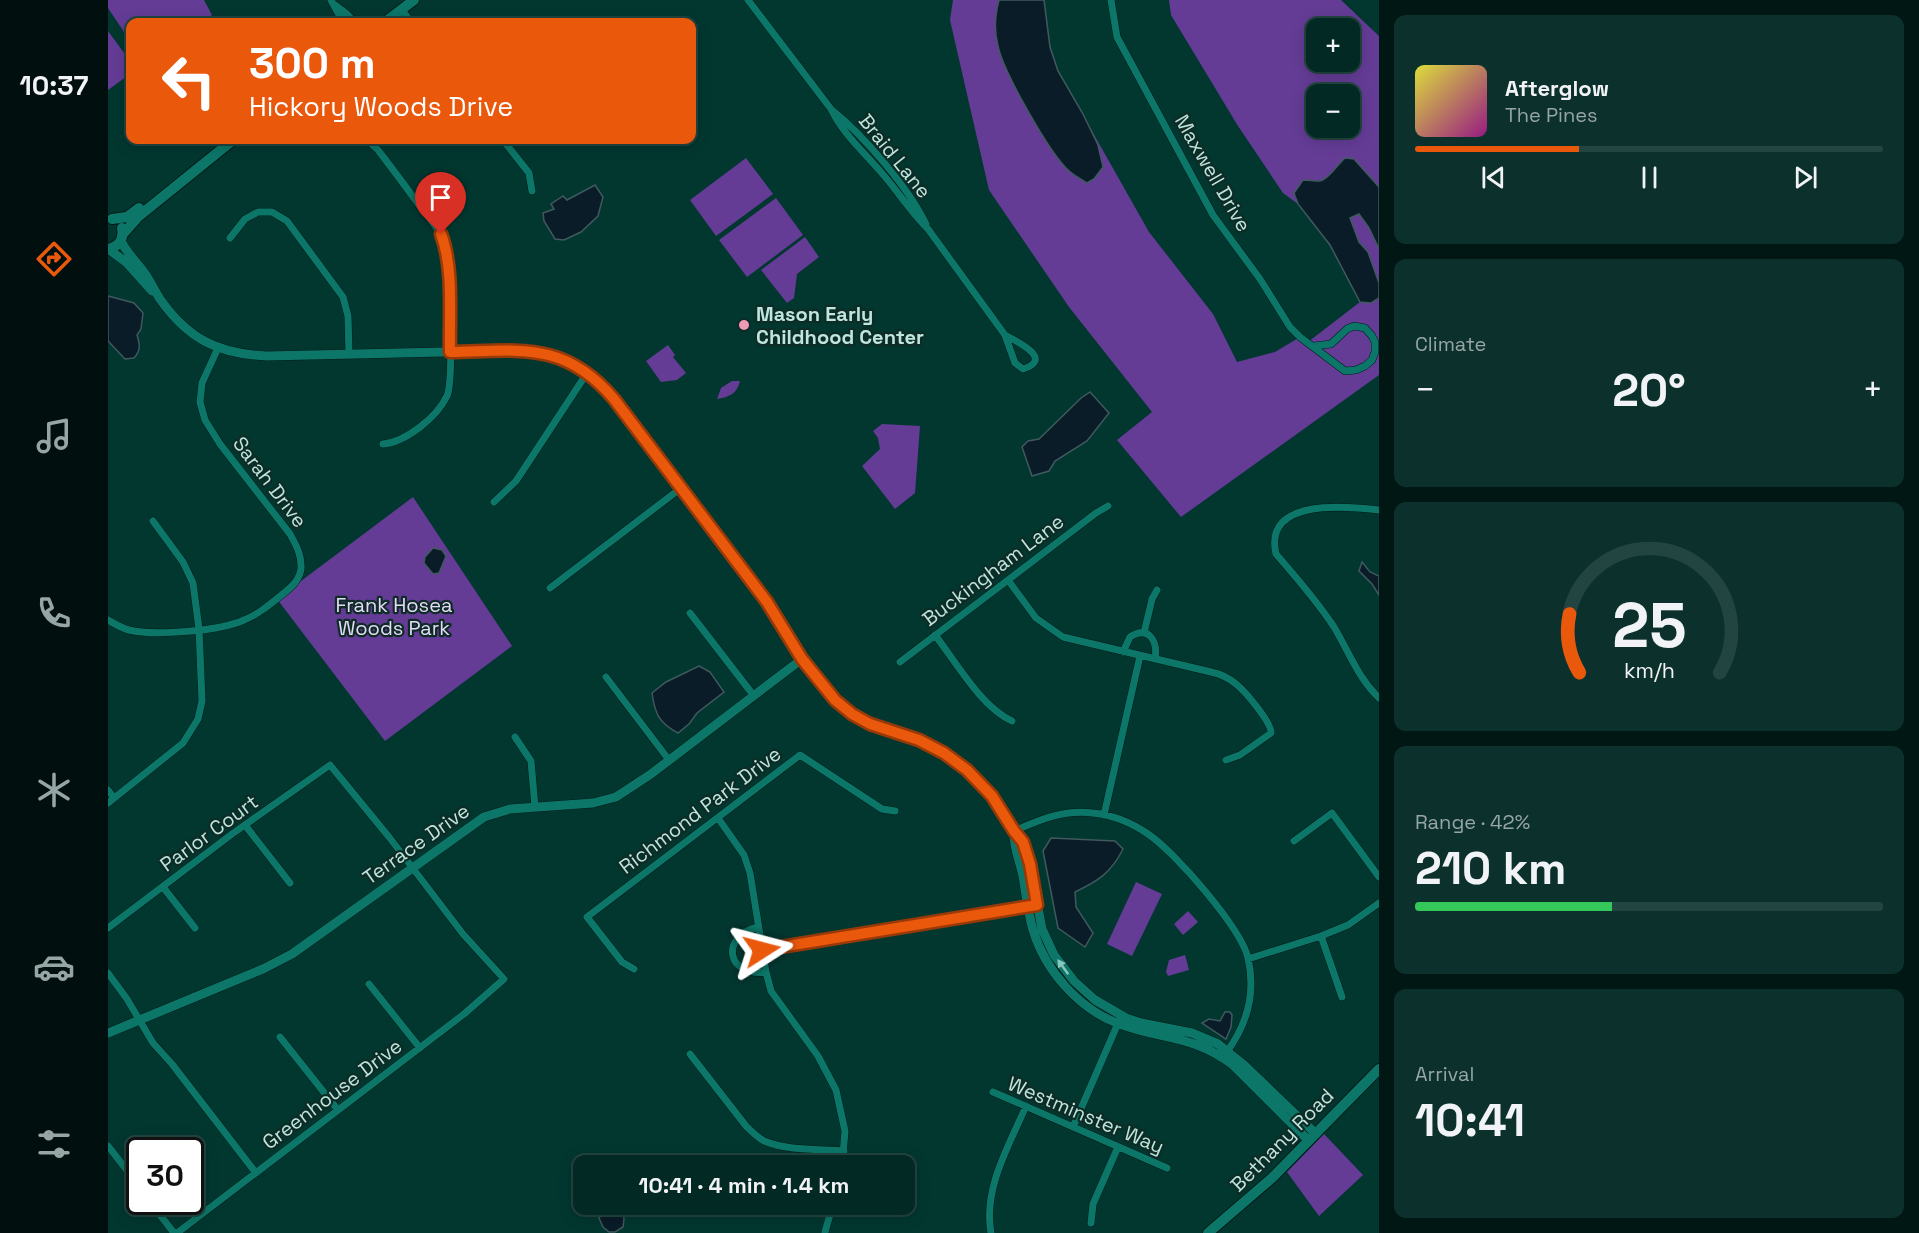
<!DOCTYPE html>
<html lang="en">
<head>
<meta charset="utf-8">
<style>
	:root { --surface:#022924; --page:#0c312c; --text:#f1f3f6; --muted:#96a6a6; --line:#234541; --accent:#ea580c }
	body { margin:0; font-family:"Space Grotesk",sans-serif; background:var(--page); color:var(--text); height:100vh; display:flex; flex-direction:column; font-size:22px; white-space:nowrap }
	* { box-sizing:border-box; margin:0 }
	p { font-size:20px; color:var(--muted) }
	.icon { flex:none; width:33px; height:33px; fill:none; stroke:currentColor; stroke-width:2; stroke-linecap:round; stroke-linejoin:round }
	.map { position:relative; flex:1; overflow:hidden }
	.panel { display:flex; flex-direction:column; gap:15px; padding:15px; background:#011714; width:540px }
	.panel>* { flex:none }
	.banner { position:absolute; left:18px; top:18px; width:570px; height:126px; border-radius:12px; box-shadow:0 3px 15px #0003,0 0 0 2px var(--line); background:#ea580c; color:#fff; overflow:hidden }
	.tools { position:absolute; left:1198px; top:18px; display:grid; gap:12px }
	.tools a { display:grid; place-items:center; width:54px; height:54px; border-radius:12px; background:var(--surface); box-shadow:0 3px 15px #0003,0 0 0 2px var(--line); font-size:30px }
	.speed { position:absolute; left:18px; top:1137px; display:flex; gap:12px; font-size:30px; font-weight:700; text-align:center }
	.speed>* { display:grid; place-content:center; width:78px; height:78px; border-radius:50%; background:var(--surface); box-shadow:0 3px 15px #0003,0 0 0 2px var(--line); line-height:1 }
	.speed .limit { border:3px solid #111; border-radius:9px; background:#fff; color:#111 }
	.pin { position:absolute; display:grid; place-items:center; width:51px; height:51px; color:#fff; margin:-62px -26px; border-radius:50% 50% 50% 0; rotate:-45deg; box-shadow:0 0 6px #0007 }
	.pin .icon { rotate:45deg }
	.me { position:absolute; width:66px; margin:-33px; rotate:81deg; stroke-linejoin:round; filter:drop-shadow(0 0 4px #0008) }
	.turn { display:flex; align-items:center; gap:21px; height:126px; padding:0 24px; font-size:27px }
	.turn .icon { width:78px; height:78px; stroke-width:2.5 }
	.turn b { display:block; font-size:42px; line-height:51px }
	.big { font-size:45px; font-weight:600; line-height:1.1 }
	.panel .widget { flex:1; display:flex; flex-direction:column; justify-content:center; gap:9px; min-width:0; padding:0 21px; border-radius:12px; background:var(--page) }
	.panel .dial { align-items:center; gap:0 }
	.dial svg { height:156px; overflow:visible; fill:none; stroke:var(--line); stroke-width:7; stroke-linecap:round; text-anchor:middle }
	.dial text { fill:var(--text); stroke:none }
	.song { display:flex; align-items:center; gap:18px }
	.cover { width:72px; height:72px; border-radius:9px; background:linear-gradient(135deg,hsl(60 70% 55%),hsl(310 70% 35%)) }
	.played { height:6px; border-radius:3px; background:linear-gradient(90deg,var(--accent) 35%,var(--line) 35%) }
	.keys { display:flex; justify-content:space-around; direction:ltr }
	.heat { display:flex; justify-content:space-between; align-items:center; font-size:33px; direction:ltr }
	.charge { height:9px; border-radius:4px; background:linear-gradient(90deg,#34c759 42%,var(--line) 0) }
	.trip { position:absolute; left:465px; top:1155px; width:342px; height:60px; border-radius:12px; background:var(--surface); box-shadow:0 3px 15px #0003,0 0 0 2px var(--line); font-weight:600; line-height:60px; text-align:center }
	main { display:flex; flex:1; min-height:0 }
	.dock { display:flex; flex-direction:column; width:108px; justify-content:space-around; align-items:center; background:#01100e; color:var(--muted) }
	.dock .icon { width:42px; height:42px }
	.dock .on { color:var(--accent) }
	.dock b { font-size:27px; color:var(--text) }
	.map>svg:first-child { display:block }
</style>
</head>
<body>
<main>
<nav class="dock">
<b>10:37</b>
<svg class="icon on" aria-label="directions" viewBox="0 0 24 24"><path d="M12 3l9 9-9 9-9-9zM9 14v-3h6M13 9l2 2-2 2"/></svg>
<svg class="icon" aria-label="music" viewBox="0 0 24 24"><path d="M9 18V5l10-2v13"/><circle cx="6" cy="18" r="3"/><circle cx="16" cy="16" r="3"/></svg>
<svg class="icon" aria-label="phone" viewBox="0 0 24 24"><path d="M5 4h4l2 5-3 2q2 4 5 5l2-3 5 2v4C11 20 4 13 5 4z"/></svg>
<svg class="icon" aria-label="climate" viewBox="0 0 24 24"><path d="M12 3v18M4 7l16 10M4 17L20 7"/></svg>
<svg class="icon" aria-label="car" viewBox="0 0 24 24"><path d="M5 17H2v-5l4-1 3-4h7l3 4 3 1v5h-3M9 17h6M6 11h13"/><circle cx="7" cy="17" r="2"/><circle cx="17" cy="17" r="2"/></svg>
<svg class="icon" aria-label="filters" viewBox="0 0 24 24"><path d="M4 7h16M4 17h16"/><circle cx="9" cy="7" r="2"/><circle cx="15" cy="17" r="2"/></svg>
</nav>
<div class="map">
<svg width="1271" height="1233" viewBox="0 0 1271 1233">
	<rect width="100%" height="100%" fill="#023730"/>
	<path fill="#643c96" fill-rule="evenodd" d="M0 0H96L104 15 94 22H22V41L0 8Z
		M845 0H936L942 47 950 71 1041 232 1105 314 1129 362 1167 352 1192 337 1200 342 1252 302 1222 245 1190 204 1175 193 1130 126 1063 15 1061 0H1233L1271 36V375L1073 517 1009 440 1044 412 961 307 881 190 842 20ZM1209 28H1242V62H1209ZM1209 94H1242V128H1209Z
		M0 31 22 61V74L0 90Z
		M638 158 665 194 608 236 582 200Z
		M668 198 695 235 639 277 611 240Z
		M697 237 711 257 689 274 686 298 679 303 653 270Z
		M560 345 567 355 565 357 578 373 569 380 553 382 538 361Z
		M624 381H632C629 394 621 397 609 399L613 388Z
		M774 424 812 426 807 493 787 509 754 466 772 449 770 438 765 431Z
		M305 497 404 646 277 741 169 599Z
		M1028 882 1054 894 1024 956 999 944Z
		M1080 911 1090 922 1075 935 1066 924Z
		M1077 955 1081 970 1060 976 1058 972 1061 960Z
		M1216 1134 1255 1175 1211 1216 1179 1172Z"/>
	<path fill="#0a1c28" stroke="#40595f" stroke-width="1.5" d="M891 0H936L942 47 950 71 975 114 990 145 995 167 986 179 979 183C973 179 965 175 960 170 941 152 895 71 890 46 886 31 887 15 891 0Z
		M1237 158 1246 159 1271 187V249L1261 228 1251 214 1242 218 1251 242 1260 252 1271 283V298L1263 303 1252 302 1222 245 1190 204 1186 193 1195 180C1200 180 1206 181 1211 181 1219 181 1230 164 1237 158Z
		M487 185 495 197 490 216 473 232 456 240 447 239 436 221 435 213 446 209 443 204 455 196 459 200Z
		M0 296 26 303 35 313 33 329 29 335C32 345 33 350 26 358L17 359 0 341Z
		M982 392 1001 413 979 441 947 461 941 471 924 476 914 447 920 441 931 439 973 398Z
		M325 548 334 550 338 556 331 573 325 574 316 563 317 557Z
		M1254 562 1262 572 1271 576V595L1264 584 1251 571Z
		M591 666 602 672 616 692 589 713 581 724 570 733C551 723 547 714 544 693L558 682Z
		M943 838 1007 841 1015 849C1003 873 990 881 967 892L968 907 985 933 977 947 950 928 935 851Z
		M1117 1012H1122L1124 1015 1123 1027 1118 1039 1094 1023 1101 1019 1112 1021Z
		M504 1210H509L515 1213 516 1219 515 1227 507 1232H501L495 1227 491 1218 494 1214Z"/>
	<g fill="none" stroke-linecap="round" stroke-linejoin="round">
		<defs>
			<path id="minor" d="M223 0 235 22
				M640 0 723 109C735 134 755 151 772 171 789 190 802 211 820 229L897 335 907 363 915 369C947 359 908 341 897 335
				M1003 0 1009 37 1105 215 1152 279 1182 327 1192 337 1237 371 1248 370 1257 366 1264 360 1267 352V342L1264 336 1257 328 1246 326 1239 329 1223 344 1206 346
				M227 5 239 14 246 22
				M294 10 303 22
				M725 111C756 136 800 187 818 224
				M259 140 270 150C283 167 296 184 308 201 318 214 330 227 336 242 342 260 346 380 339 396 329 417 298 442 275 444
				M395 140 421 173 424 191
				M122 238 137 219 150 212H164L179 221 235 297 240 316 241 354
				M386 502 408 481 479 373
				M1271 510C1237 506 1155 498 1168 554 1188 577 1209 601 1226 627 1241 652 1250 678 1271 698
				M900 580 928 618 955 637 1103 672C1112 674 1121 678 1128 684 1137 691 1164 723 1163 733L1132 755 1118 760
				M442 588 573 488
				M582 613 646 696
				M0 620C7 624 13 628 21 630 46 636 113 631 136 620 149 615 160 606 171 597 181 589 191 582 193 569 194 555 188 545 182 534L112 444 97 420 92 402 94 383 110 348
				M1036 633 1044 599 1049 590
				M827 635C848 662 873 707 904 721
				M1015 652 1022 637C1041 625 1050 641 1047 659
				M792 662 988 513 1000 506
				M498 677 561 760
				M407 737 423 761 427 807
				M0 790 6 798
				M0 803 75 743 90 719 94 701 91 629 85 583 75 562 45 521
				M996 815 1032 656
				M610 818 636 855 642 873 658 972 663 991 710 1056 728 1090 737 1131 734 1166
				M137 825 182 883
				M906 831C931 820 956 809 985 813 1005 815 1024 823 1040 834 1067 852 1133 928 1140 958 1148 993 1139 1025 1118 1053
				M1186 841 1224 813 1271 877
				M55 887 87 928
				M650 927C611 937 619 977 658 972
				M0 928 124 834 222 765 281 837 355 934 396 979 356 1014 69 1233
				M1213 936 1234 997
				M654 950 923 906
				M1140 959 1213 936 1240 925 1271 903
				M526 969 514 962 479 917 692 755 774 809 787 811
				M0 973 19 999 45 1043 64 1064 148 1173
				M261 984 312 1048
				M172 1037 230 1110
				M582 1054 638 1126C643 1131 649 1137 656 1141 680 1151 711 1149 736 1151
				M885 1092 1059 1168
				M965 1127 1011 1021
				M0 1146 32 1187
				M42 1202 66 1233
				M983 1223 985 1204 1010 1147
				M717 1232 725 1204
				M883 1233C875 1188 901 1146 918 1106"/>
			<path id="tertiary" d="M13 241C19 254 30 263 38 275 43 283 47 291 52 299 80 339 110 354 159 356L420 350C458 356 481 369 506 399L659 602 694 659 727 700 743 713 762 724 811 740 836 753 859 770 884 796 915 842 922 864 934 929 946 955 966 981 987 1000 1018 1018 1033 1023 1084 1033 1110 1044 1136 1065 1208 1134
				M0 249 18 262 44 291
				M906 831C905 847 912 861 915 876 918 894 920 913 925 930 937 970 970 1008 1009 1023 1053 1040 1084 1034 1125 1065L1201 1141
				M0 1033 155 969 184 954 376 817 402 809 485 803 508 797 543 774 694 659"/>
			<path id="secondary" d="M277 22 306 0
				M4 219 19 217 31 208
				M15 234 31 216 125 140
				M0 249C11 247 16 239 14 228
				M1100 1233 1164 1178 1271 1069"/>
		</defs>
		<use href="#minor" stroke="#011c18" stroke-width="8"/>
		<use href="#tertiary" stroke="#011c18" stroke-width="10"/>
		<use href="#secondary" stroke="#011c18" stroke-width="12"/>
		<use href="#minor" stroke="#0c7769" stroke-width="7"/>
		<use href="#tertiary" stroke="#0c7769" stroke-width="9"/>
		<use href="#secondary" stroke="#0c7769" stroke-width="10"/>
	</g>
	<defs><path id="oneway-solid" d="M-6-.8H1V-3.2L6.5 0L1 3.2V.8H-6Z" transform="scale(1.5)"/></defs>
	<use fill="#88c5bb" href="#oneway-solid" transform="translate(955 967) rotate(-126)"/>
	<g fill="none" stroke-linecap="round" stroke-linejoin="round">
		<defs>
			<path id="route" d="M333 234C346 268 341 316 342 352 411 351 456 340 506 399L659 602 694 659 727 700 744 714 762 724 811 740 836 753 859 770 884 796 906 831 915 842 922 864 929 905 654 950"/>
		</defs>
		<use href="#route" stroke="#983908" stroke-width="15"/>
		<use href="#route" stroke="#ea580c" stroke-width="10"/>
	</g>
	<circle fill="#f19ab3" stroke="#0e2b26" stroke-width="2" cx="636" cy="325" r="6"/>
	<g text-anchor="middle" stroke-width="4.5" stroke-linejoin="round" paint-order="stroke">
		<g font-size="20" fill="#bde6de" stroke="#0e2b26">
			<text transform="translate(787 156) rotate(51)" y="7">Braid Lane</text>
			<text transform="translate(1105 173) rotate(60)" y="7">Maxwell Drive</text>
			<text transform="translate(162 482) rotate(53)" y="7">Sarah Drive</text>
			<text transform="translate(885 570) rotate(-37)" y="7">Buckingham Lane</text>
			<text transform="translate(592 810) rotate(-37)" y="7">Richmond Park Drive</text>
			<text transform="translate(101 833) rotate(-36)" y="7">Parlor Court</text>
			<text transform="translate(308 844) rotate(-35)" y="7">Terrace Drive</text>
			<text transform="translate(224 1094) rotate(-37)" y="7">Greenhouse Drive</text>
			<text transform="translate(978 1115) rotate(23)" y="7">Westminster Way</text>
			<text transform="translate(1174 1140) rotate(-45)" y="7">Bethany Road</text>
		</g>
		<g font-size="20" font-weight="bold" fill="#bde6de" stroke="#0e2b26" text-anchor="start">
			<text x="648" y="321">Mason Early<tspan x="648" dy="23">Childhood Center</tspan></text>
		</g>
		<g font-size="20" fill="#e4daf7" stroke="#0e2b26">
			<text x="286" y="612">Frank Hosea<tspan x="286" dy="23">Woods Park</tspan></text>
		</g>
	</g>
</svg>
<div class="tools">
<a>+</a>
<a>−</a>
</div>
<div class="speed"><div class="limit">30</div></div>
<div class="pin" style="left:333px;top:234px;background:#d93025"><svg class="icon" aria-label="arrive" viewBox="0 0 24 24"><path d="M6 21V4h12l-3 4 3 4H6"/></svg></div>
<svg class="me" style="left:654px;top:950px" viewBox="-20 -20 40 40"><path d="M0-17L14 15 0 8-14 15z" fill="#ea580c" stroke="#fff" stroke-width="4"/></svg>
<div class="trip">10:41 · 4 min · 1.4 km</div>
<div class="banner">
<div class="turn"><svg class="icon" aria-label="left" viewBox="0 0 24 24"><path d="M17 20v-9H6M10 6l-5 5 5 5"/></svg><div><b>300 m</b>Hickory Woods Drive</div></div>
</div>
</div>
<section class="panel">
<div class="widget">
<div class="song"><i class="cover"></i><div><b>Afterglow</b><p>The Pines</p></div></div>
<div class="played"></div>
<div class="keys"><svg class="icon" aria-label="previous" viewBox="0 0 24 24"><path d="M18 5L8 12l10 7zM5 5v14"/></svg><svg class="icon" aria-label="pause" viewBox="0 0 24 24"><path d="M8 5v14M16 5v14"/></svg><svg class="icon" aria-label="next" viewBox="0 0 24 24"><path d="M6 5l10 7-10 7zM19 5v14"/></svg></div>
</div>
<div class="widget"><p>Climate</p>
<div class="heat"><a>−</a><b class="big">20°</b><a>+</a></div>
</div>
<div class="widget dial"><svg viewBox="0 0 100 80">
<path d="M14 69A42 42 0 1 1 86 69"/>
<path d="M14 69A42 42 0 0 1 9 39" stroke="#ea580c"/>
<text x="50" y="56" font-size="32" font-weight="700">25</text>
<text x="50" y="72" font-size="11">km/h</text>
</svg></div>
<div class="widget"><p>Range · 42%</p><b class="big">210 km</b><div class="charge"></div></div>
<div class="widget"><p>Arrival</p><b class="big">10:41</b></div>
</section>
</main>
</body>
</html>
